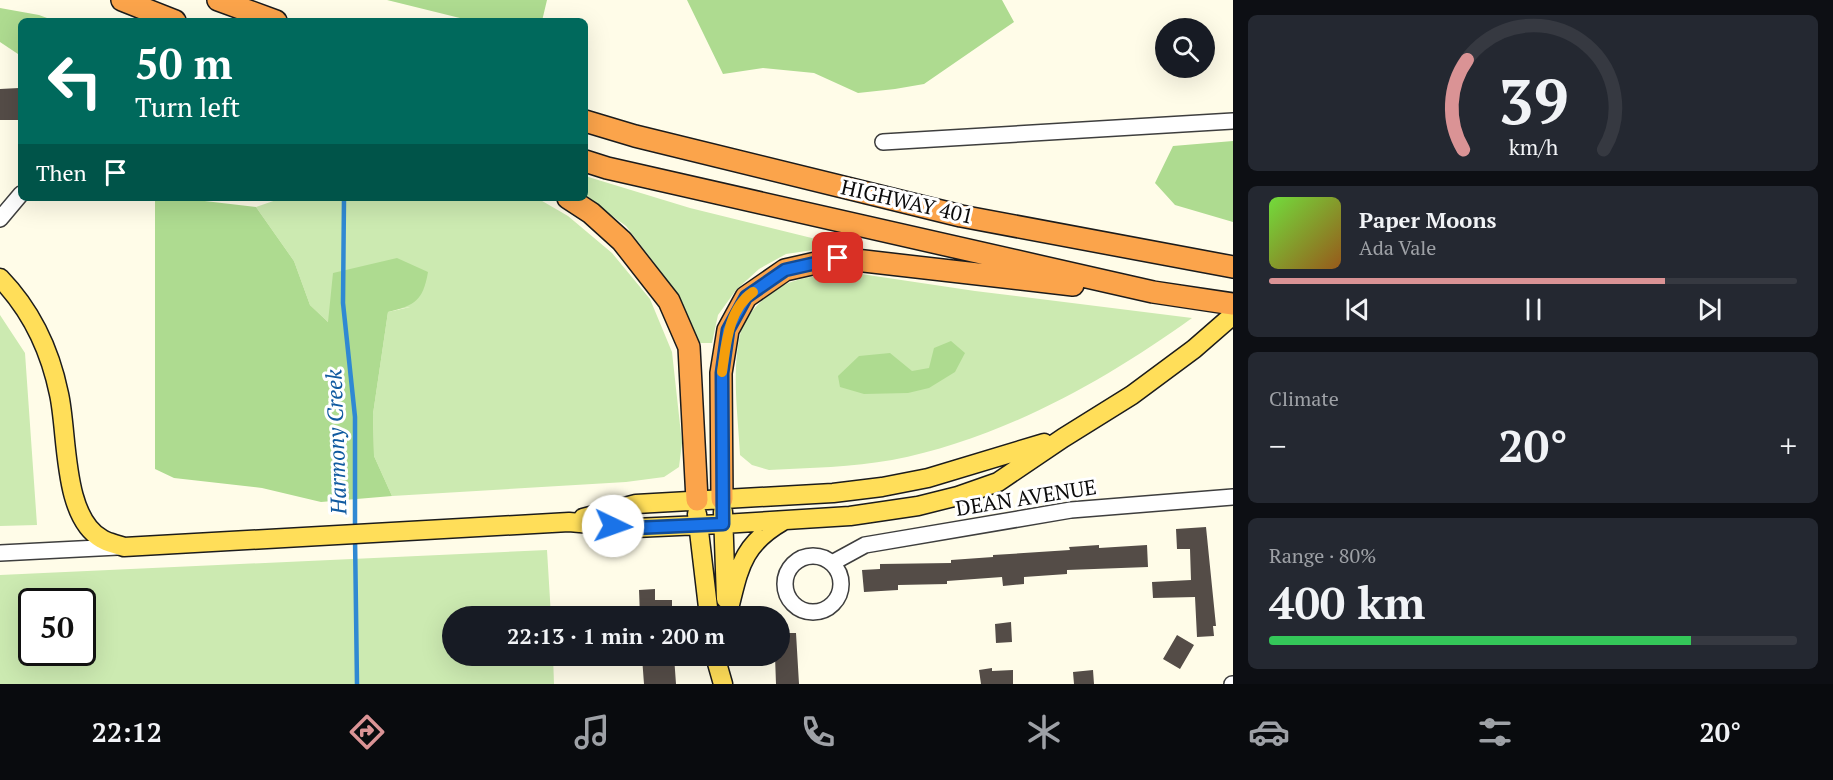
<!DOCTYPE html>
<html lang="en">
<head>
<meta charset="utf-8">
<style>
	:root { --surface:#171b24; --page:#242831; --text:#f1f3f6; --muted:#9ea1a6; --line:#363941; --accent:#da9395 }
	body { margin:0; font-family:"PT Serif",serif; background:var(--page); color:var(--text); height:100vh; display:flex; flex-direction:column; font-size:22px; white-space:nowrap }
	* { box-sizing:border-box; margin:0 }
	p { font-size:20px; color:var(--muted) }
	.icon { flex:none; width:33px; height:33px; fill:none; stroke:currentColor; stroke-width:2; stroke-linecap:round; stroke-linejoin:round }
	.map { position:relative; flex:1; overflow:hidden }
	.details { display:flex; flex-direction:column; gap:15px; padding:15px; background:#0d0f14; width:600px }
	.details>* { flex:none }
	.hud { position:absolute; left:18px; top:18px; width:570px; height:183px; border-radius:9px; box-shadow:0 6px 24px #0002; background:#00695c; color:#fff; overflow:hidden }
	.fabs { position:absolute; left:1155px; top:18px; display:grid; gap:12px }
	.fabs a { display:grid; place-items:center; width:60px; height:60px; border-radius:50%; background:var(--surface); box-shadow:0 6px 24px #0002; font-size:30px }
	.speed { position:absolute; left:18px; top:588px; display:flex; gap:12px; font-size:30px; font-weight:700; text-align:center }
	.speed>* { display:grid; place-content:center; width:78px; height:78px; border-radius:50%; background:var(--surface); box-shadow:0 6px 24px #0002; line-height:1 }
	.speed .limit { border:3px solid #111; border-radius:9px; background:#fff; color:#111 }
	.pin { position:absolute; display:grid; place-items:center; width:51px; height:51px; color:#fff; margin:-26px; border-radius:12px; box-shadow:0 3px 9px #0006 }
	.me { position:absolute; width:66px; margin:-33px; rotate:93deg; stroke-linejoin:round; filter:drop-shadow(0 0 4px #0008) }
	.turn { display:flex; align-items:center; gap:21px; height:126px; padding:0 18px; font-size:27px }
	.turn .icon { width:78px; height:78px; stroke-width:2.5 }
	.turn b { display:block; font-size:42px; line-height:51px }
	.then { display:flex; align-items:center; height:57px; padding:0 18px; background:#0003; gap:12px; font-size:22px }
	.big { font-size:45px; font-weight:600; line-height:1.1 }
	.details .tile { flex:1; display:flex; flex-direction:column; justify-content:center; gap:9px; min-width:0; padding:0 21px; border-radius:9px; background:var(--page) }
	.details .dial { align-items:center; gap:0 }
	.dial svg { height:156px; overflow:visible; fill:none; stroke:var(--line); stroke-width:7; stroke-linecap:round; text-anchor:middle }
	.dial text { fill:var(--text); stroke:none }
	.song { display:flex; align-items:center; gap:18px }
	.cover { width:72px; height:72px; border-radius:9px; background:linear-gradient(135deg,hsl(100 70% 55%),hsl(30 70% 35%)) }
	.played { height:6px; border-radius:3px; background:linear-gradient(90deg,var(--accent) 75%,var(--line) 75%) }
	.keys { display:flex; justify-content:space-around; direction:ltr }
	.heat { display:flex; justify-content:space-between; align-items:center; font-size:33px; direction:ltr }
	.charge { height:9px; border-radius:4px; background:linear-gradient(90deg,#34c759 80%,var(--line) 0) }
	.trip { position:absolute; left:442px; top:606px; width:348px; height:60px; border-radius:30px; background:var(--surface); box-shadow:0 6px 24px #0002; font-weight:600; line-height:60px; text-align:center }
	.tab-bar { display:flex; height:96px; justify-content:space-around; align-items:center; background:#090b0e; color:var(--muted) }
	.tab-bar .icon { width:42px; height:42px }
	.tab-bar .active { color:var(--accent) }
	.tab-bar b { font-size:27px; color:var(--text) }
	main { display:flex; flex:1; min-height:0 }
	.map>svg:first-child { display:block }
</style>
</head>
<body>
<main>
<div class="map">
<svg width="1233" height="684" viewBox="0 0 1233 684">
	<rect width="100%" height="100%" fill="#fffce8"/>
	<path fill="#cceab1" fill-rule="evenodd" d="M585 176 690 208 828 242 827 248 786 254 759 269 736 290 718 315 712 343H697L662 273 626 226 585 196Z
		M282 198H537L568 216 612 253 650 299 672 352 682 443 679 467 664 477 626 482 392 496 374 456 373 414 388 312 410 307 328 322 310 305 294 261 256 207Z
		M861 274 975 291 1192 318C1105 381 999 440 892 460 853 467 809 468 769 470L752 465 740 455C738 415 731 370 741 331 744 315 769 292 784 285 807 274 836 275 861 274Z
		M0 315 25 353 37 525 0 526Z
		M547 550 551 616H453V656H553L554 684H0V575ZM32 602H82V652H32Z"/>
	<path fill="#aedb90" d="M387 0H547L542 21H472Z
		M687 0H1002L1014 22 924 84 895 89 858 93 814 73 763 68 723 74Z
		M0 8 39 15 55 21H21V56L0 42Z
		M1233 141V222L1175 205 1155 183 1173 146Z
		M155 198H179L256 207 294 261 310 305 328 322 333 273 397 258 428 272C423 301 415 305 388 312L373 414 374 456 392 496 321 502 262 488 174 478 155 469Z
		M951 341 965 353 955 372 929 388 908 393 864 394 840 387 838 376 859 356 890 353 912 371 929 368 934 348Z"/>
	<g fill="none" stroke-linecap="round" stroke-linejoin="round">
		<path stroke="#2f89d3" stroke-width="4.5" d="M344 198 343 303 355 417V528
			M355 537 357 684"/>
	</g>
	<path fill="#544c47" d="M19 88V120H0V89Z
		M1206 527 1216 626H1213L1214 636 1197 637 1195 597 1153 598 1152 582 1191 580 1190 549H1177L1176 529Z
		M1099 545V548L1147 545 1148 567 1067 570V574L1024 577V584L1003 586 1002 577 947 581V584L898 585V590L864 592 862 570 880 569V564L951 563V560L993 557V555L1070 550 1069 547Z
		M655 589V600H672V616H640L639 590Z
		M1011 622 1012 642 996 643 995 624Z
		M780 633H796L799 684H776L775 656H780Z
		M1177 635 1194 645 1180 669 1163 659Z
		M650 656H674L676 684H644L642 657Z
		M992 668V671L1013 670V684H981L979 670Z
		M1093 670 1094 684H1074L1073 672Z"/>
	<g fill="none" stroke-linecap="round" stroke-linejoin="round">
		<defs>
			<path id="minor" d="M883 142 1233 121
				M0 219 21 194
				M0 553 118 547
				M785 584a28 28 0 1 1 56 0a28 28 0 1 1-56 0Z
				M832 563 865 545 1071 510 1233 497
				M1232 684H1233"/>
			<path id="major" d="M0 278C31 310 50 350 59 394 68 434 62 517 102 539 108 543 117 544 124 547L569 522 635 528 723 524 850 516 918 506 958 496 998 482 1063 438 1132 395 1194 349 1233 315
				M723 512 726 599
				M697 514 709 616
				M583 518 636 504 833 493 882 487 928 478 1044 443
				M727 616C739 572 739 546 783 521
				M715 656 723 684"/>
			<path id="highway" d="M122 0 175 21
				M218 0 276 21
				M585 121 635 136 961 216 1233 267
				M585 161 607 168 1153 292 1233 304
				M568 198 591 213 622 241 669 301 689 347 697 500
				M722 499 721 373 728 330 746 297 785 270 838 258 1073 285"/>
		</defs>
		<use href="#minor" stroke="#3e3e3e" stroke-width="18"/>
		<use href="#major" stroke="#1c1c1c" stroke-width="21"/>
		<use href="#highway" stroke="#1c1c1c" stroke-width="24"/>
		<use href="#minor" stroke="#fff" stroke-width="15"/>
		<use href="#major" stroke="#ffde59" stroke-width="18"/>
		<use href="#highway" stroke="#fba44b" stroke-width="21"/>
	</g>
	<g fill="none" stroke-linecap="round" stroke-linejoin="round">
		<defs>
			<path id="route" d="M613 526 635 528 723 524 722 373 728 330 746 297 785 270 838 258"/>
		</defs>
		<use href="#route" stroke="#114b97" stroke-width="15"/>
		<use href="#route" stroke="#1a73e8" stroke-width="10"/>
		<path stroke="#f59e0b" stroke-width="10" d="M722 372C726 345 728 309 753 292"/>
	</g>
	<g text-anchor="middle" stroke-width="6" stroke-linejoin="round" paint-order="stroke">
		<g font-size="21" fill="#0b0b0b" stroke="#fff">
			<text transform="translate(907 202) rotate(13)" y="7">HIGHWAY 401</text>
			<text transform="translate(1026 498) rotate(-9)" y="7">DEAN AVENUE</text>
		</g>
		<g font-size="22" font-style="italic" fill="#105aa0" stroke="#fff">
			<text transform="translate(336 442) rotate(-92)" y="8">Harmony Creek</text>
		</g>
	</g>
</svg>
<div class="fabs">
<a><svg class="icon" aria-label="search" viewBox="0 0 24 24"><circle cx="10" cy="10" r="6"/><path d="M15 15l6 6"/></svg></a>
</div>
<div class="speed"><div class="limit">50</div></div>
<div class="pin" style="left:838px;top:258px;background:#d93025"><svg class="icon" aria-label="arrive" viewBox="0 0 24 24"><path d="M6 21V4h12l-3 4 3 4H6"/></svg></div>
<svg class="me" style="left:613px;top:526px" viewBox="-20 -20 40 40"><circle r="19" fill="#fff"/><path d="M0-13L10 11 0 6-10 11z" fill="#1a73e8"/></svg>
<div class="trip">22:13 · 1 min · 200 m</div>
<div class="hud">
<div class="turn"><svg class="icon" aria-label="left" viewBox="0 0 24 24"><path d="M17 20v-9H6M10 6l-5 5 5 5"/></svg><div><b>50 m</b>Turn left</div></div>
<div class="then">Then<svg class="icon" aria-label="arrive" viewBox="0 0 24 24"><path d="M6 21V4h12l-3 4 3 4H6"/></svg></div>
</div>
</div>
<section class="details">
<div class="tile dial"><svg viewBox="0 0 100 80">
<path d="M14 69A42 42 0 1 1 86 69"/>
<path d="M14 69A42 42 0 0 1 16 23" stroke="#da9395"/>
<text x="50" y="56" font-size="32" font-weight="700">39</text>
<text x="50" y="72" font-size="11">km/h</text>
</svg></div>
<div class="tile">
<div class="song"><i class="cover"></i><div><b>Paper Moons</b><p>Ada Vale</p></div></div>
<div class="played"></div>
<div class="keys"><svg class="icon" aria-label="previous" viewBox="0 0 24 24"><path d="M18 5L8 12l10 7zM5 5v14"/></svg><svg class="icon" aria-label="pause" viewBox="0 0 24 24"><path d="M8 5v14M16 5v14"/></svg><svg class="icon" aria-label="next" viewBox="0 0 24 24"><path d="M6 5l10 7-10 7zM19 5v14"/></svg></div>
</div>
<div class="tile"><p>Climate</p>
<div class="heat"><a>−</a><b class="big">20°</b><a>+</a></div>
</div>
<div class="tile"><p>Range · 80%</p><b class="big">400 km</b><div class="charge"></div></div>
</section>
</main>
<nav class="tab-bar">
<b>22:12</b>
<svg class="icon active" aria-label="directions" viewBox="0 0 24 24"><path d="M12 3l9 9-9 9-9-9zM9 14v-3h6M13 9l2 2-2 2"/></svg>
<svg class="icon" aria-label="music" viewBox="0 0 24 24"><path d="M9 18V5l10-2v13"/><circle cx="6" cy="18" r="3"/><circle cx="16" cy="16" r="3"/></svg>
<svg class="icon" aria-label="phone" viewBox="0 0 24 24"><path d="M5 4h4l2 5-3 2q2 4 5 5l2-3 5 2v4C11 20 4 13 5 4z"/></svg>
<svg class="icon" aria-label="climate" viewBox="0 0 24 24"><path d="M12 3v18M4 7l16 10M4 17L20 7"/></svg>
<svg class="icon" aria-label="car" viewBox="0 0 24 24"><path d="M5 17H2v-5l4-1 3-4h7l3 4 3 1v5h-3M9 17h6M6 11h13"/><circle cx="7" cy="17" r="2"/><circle cx="17" cy="17" r="2"/></svg>
<svg class="icon" aria-label="filters" viewBox="0 0 24 24"><path d="M4 7h16M4 17h16"/><circle cx="9" cy="7" r="2"/><circle cx="15" cy="17" r="2"/></svg>
<b>20°</b>
</nav>
</body>
</html>
